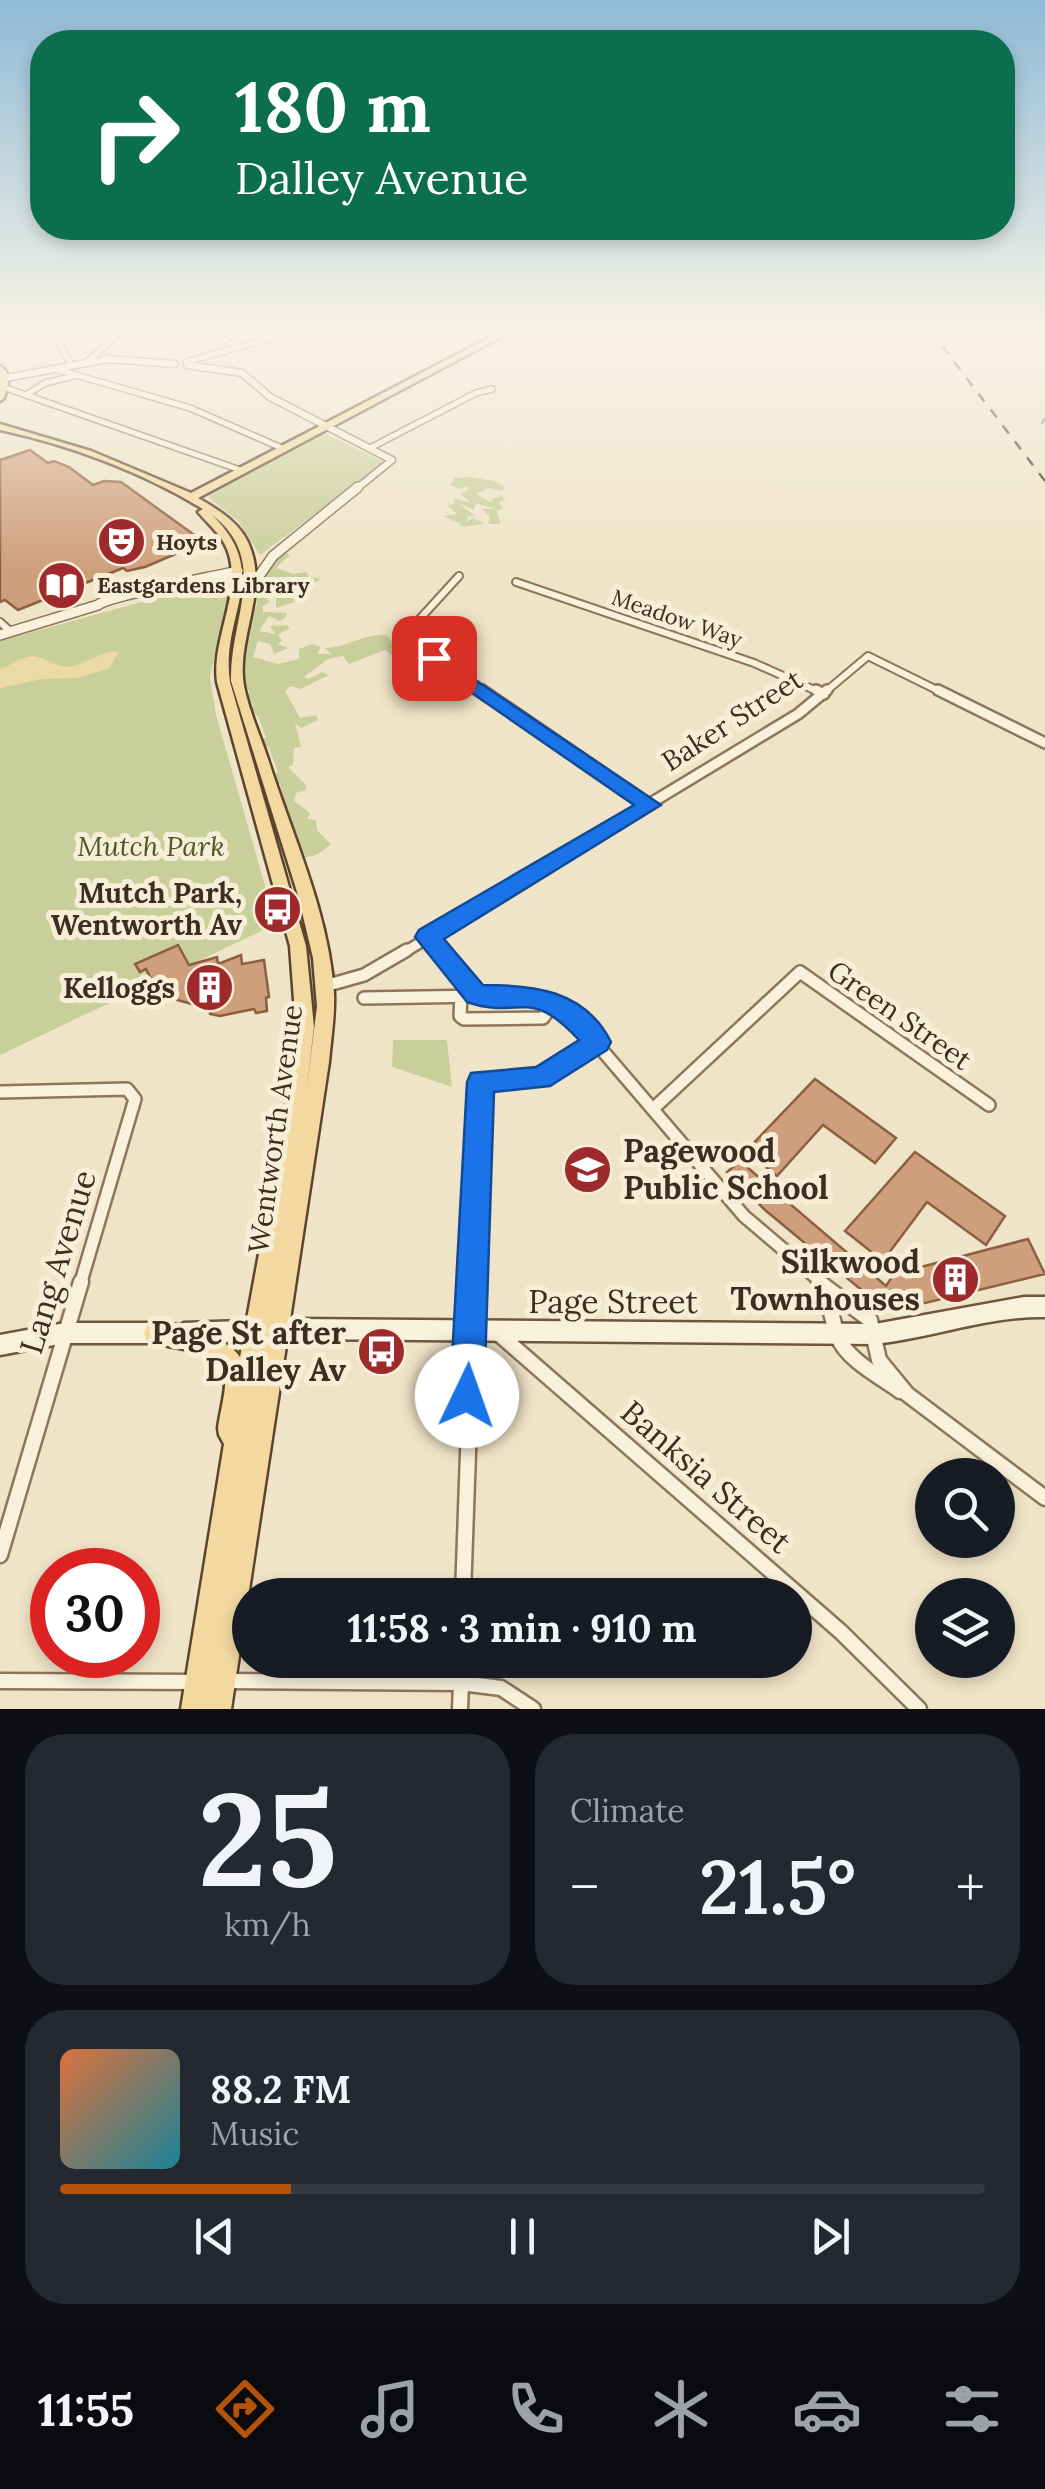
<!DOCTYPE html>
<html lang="en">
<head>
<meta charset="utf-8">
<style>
	:root { --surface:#171b24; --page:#242831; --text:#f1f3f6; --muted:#9ea1a6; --line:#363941; --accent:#b45309 }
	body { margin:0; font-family:Lora,serif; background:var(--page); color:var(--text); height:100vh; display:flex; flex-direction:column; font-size:38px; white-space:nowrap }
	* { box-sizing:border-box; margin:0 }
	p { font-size:32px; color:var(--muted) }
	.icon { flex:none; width:55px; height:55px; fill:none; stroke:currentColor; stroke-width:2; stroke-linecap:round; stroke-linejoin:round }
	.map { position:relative; height:1709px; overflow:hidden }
	.details { display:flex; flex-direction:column; gap:25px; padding:25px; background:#0d0f14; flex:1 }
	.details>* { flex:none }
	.hud { position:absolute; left:30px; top:30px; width:985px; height:210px; border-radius:40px; box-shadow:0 5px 15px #0003; background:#0b6e4f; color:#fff; overflow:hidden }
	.tools { position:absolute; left:915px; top:1458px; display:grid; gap:20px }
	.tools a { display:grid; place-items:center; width:100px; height:100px; border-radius:50%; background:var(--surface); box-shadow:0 5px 15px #0003; font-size:50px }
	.speed { position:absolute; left:30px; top:1548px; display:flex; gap:20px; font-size:50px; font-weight:700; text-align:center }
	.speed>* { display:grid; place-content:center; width:130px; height:130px; border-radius:50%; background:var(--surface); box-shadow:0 5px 15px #0003; line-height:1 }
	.speed .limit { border:15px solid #d22; background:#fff; color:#111 }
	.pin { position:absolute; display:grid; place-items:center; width:85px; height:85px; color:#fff; margin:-42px; border-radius:20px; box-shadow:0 5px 15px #0006 }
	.me { position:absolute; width:110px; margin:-55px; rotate:3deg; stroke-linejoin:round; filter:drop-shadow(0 0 8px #0008) }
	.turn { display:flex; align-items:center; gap:35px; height:210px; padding:0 40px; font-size:45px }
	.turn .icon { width:130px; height:130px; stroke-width:2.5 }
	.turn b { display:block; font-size:70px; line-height:85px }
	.big { font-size:75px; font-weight:700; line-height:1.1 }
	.details .card { flex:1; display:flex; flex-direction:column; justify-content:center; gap:15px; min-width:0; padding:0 35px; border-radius:40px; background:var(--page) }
	.details .dial { align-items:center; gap:0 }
	.dial b { font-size:130px; line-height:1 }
	.song { display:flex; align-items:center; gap:30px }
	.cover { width:120px; height:120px; border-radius:15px; background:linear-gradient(135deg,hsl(20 70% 55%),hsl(190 70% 35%)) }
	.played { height:10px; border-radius:5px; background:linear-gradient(90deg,var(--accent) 25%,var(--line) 25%) }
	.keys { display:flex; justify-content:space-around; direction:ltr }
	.heat { display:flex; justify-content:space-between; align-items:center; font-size:55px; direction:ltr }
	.details .tiles { flex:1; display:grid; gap:25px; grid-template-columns:1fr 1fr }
	.card:last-child { grid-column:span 2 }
	.trip { position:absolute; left:232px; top:1578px; width:580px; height:100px; border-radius:50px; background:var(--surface); box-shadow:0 5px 15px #0003; font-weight:700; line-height:100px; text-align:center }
	.tabs { display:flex; height:160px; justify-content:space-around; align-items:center; background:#090b0e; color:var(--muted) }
	.tabs .icon { width:70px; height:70px }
	.tabs .on { color:var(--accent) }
	.tabs b { font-size:45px; color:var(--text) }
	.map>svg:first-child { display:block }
</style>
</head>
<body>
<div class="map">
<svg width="1045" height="1709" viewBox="0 0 1045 1709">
	<rect width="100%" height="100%" fill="#f0e4c8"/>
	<path fill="#c9cf9b" d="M324 433 382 461 381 465 260 555 238 521 209 498V494Z
		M470 477 494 481 506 488 500 491 489 488 476 494 493 503 491 499 501 496 506 499 499 502 503 509 496 510 501 524H488L490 517 482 509H495L476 503 474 510 460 504 475 516H468L466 522 473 518 485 524 461 527 459 523 443 516 458 514 447 506 455 503 453 499 470 502 461 494 468 490V486L461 489 450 485 455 478Z
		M286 553 290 555 276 568 293 574 306 572 309 577 322 579 311 584 299 581 293 594 294 602 276 608V599L288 588 284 580 273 582 270 588 275 589 270 593 273 596 267 599 270 602 263 606V612L287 613 286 617 280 621 269 616 259 631 275 634 270 626 288 625 289 629 278 634 282 641 278 644 288 648 274 654 270 644 258 641 253 657 278 664 299 659V649L312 644 321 647 317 654H331L325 648C347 648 365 633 387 635L392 642 407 645V650L454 675V683L461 688 455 694 443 696 439 684 423 677 417 682 411 677 410 669 385 650 349 664 343 656 328 659 304 677 308 679 322 672 329 675 300 689 291 686 285 691 300 718 316 715 318 720 301 728 295 723 301 747 294 748 293 765 288 767 306 785V790L296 793 294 801 310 813 307 819 316 820 317 830 331 844C322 852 313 859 300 857 292 831 287 809 280 784L273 782 272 777 278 772 269 748 261 741 266 737 258 716 250 709 254 706 247 696 250 692 242 684 245 642 248 641 247 619 257 605C252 582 269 567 286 553Z
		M228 578 229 593 210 677 216 715 276 924 0 1055V641Z
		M393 1040H447L452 1087 392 1067Z"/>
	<path fill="#ecd9a5" d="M119 651 109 669 76 678 42 679 0 688V669C13 665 22 654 37 657 50 659 59 670 74 666 91 661 101 651 119 651Z"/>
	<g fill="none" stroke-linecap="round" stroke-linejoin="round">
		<path stroke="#6f938a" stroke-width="2.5" d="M1042 423 1045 419"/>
	</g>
	<path fill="#cf9f7d" stroke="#8d5f41" stroke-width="2.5" d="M30 450 48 463 54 461 69 467 93 485 104 481 121 482 204 542 145 567 127 571 123 568 18 610 5 600 0 602V460Z
		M178 945 189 965 217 957 218 964 241 955 242 964 264 960 269 997 266 998 267 1011 256 1013 254 1009 220 1016 210 1014V1009L152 993V981L146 969 140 972 135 964Z
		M815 1079 896 1138 875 1163 823 1125 777 1176 746 1151Z
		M915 1152 1005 1216 986 1245 927 1202 883 1261 845 1231Z
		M740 1161 886 1286 894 1274 1028 1239 1045 1274 888 1312 765 1210 727 1172Z"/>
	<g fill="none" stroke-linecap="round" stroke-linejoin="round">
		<defs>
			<path id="minor-far4" d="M59 330 55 337 71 364
				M180 330 217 336 240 347
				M166 339 177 330
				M88 361 122 330
				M186 362 284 334
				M52 368 190 408 284 449
				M3 387 243 471
				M26 395 45 383 74 376
				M370 448 476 393 492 389"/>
			<path id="minor-far3" d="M459 576 405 635 486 693
				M516 582 754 663 821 693
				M0 622 11 632
				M824 693 868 656 943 693"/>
			<path id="minor-far2" d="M482 690 650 805
				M816 690 824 694
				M938 690 1045 743
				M427 937 440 953
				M403 953 798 714 827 690"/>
			<path id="minor-far1" d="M438 950 476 995
				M325 986 364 975 407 950
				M461 996 460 1016 464 1019 543 1018 554 1002
				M364 998 531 995 566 1008 744 1216 825 1285
				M0 1092 127 1089 135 1099 80 1285
				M654 1108 800 972 989 1105
				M474 1285 481 1082 540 1078 598 1042"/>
			<path id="minor" d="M819 1282 870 1320 879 1360 907 1394 1045 1498
				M820 1283C831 1303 831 1318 838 1337 847 1360 881 1377 900 1391
				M500 1335 841 1632 919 1709
				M0 1555 81 1282
				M463 1595 474 1282
				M0 1681 197 1682
				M227 1681 461 1683 501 1688 533 1709
				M460 1709 462 1660"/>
			<path id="tertiary-far1" d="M187 365 242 373 270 397 392 460 355 490
				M0 379 108 359 175 364"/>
			<path id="tertiary" d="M252 586 273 556 358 487
				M0 635 98 605C110 595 213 577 238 571"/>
			<path id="secondary" d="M1024 1297H1045V1317C987 1316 933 1338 875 1344L296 1339 184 1343 177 1340 174 1333 177 1326 184 1323 296 1319 875 1324Z
				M65 1323H162L169 1326 172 1333 169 1340 162 1343H65L0 1355V1335Z"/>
			<path id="primary" d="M504 330H514L198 498C220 511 243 524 251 550 267 595 236 640 244 686 249 711 260 735 268 759 292 835 329 913 334 993 335 1016 331 1039 329 1062L231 1709H181L224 1444 219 1435 218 1428C220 1411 226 1394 225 1378 222 1346 169 1350 147 1341L144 1333 147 1325C170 1317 227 1336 240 1357L286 1107 296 1027 290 946 217 682C211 638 244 591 227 549 221 534 208 524 198 512L203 509C142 472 70 445 0 430V424L91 451 191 493ZM211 514C272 560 229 619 231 681L298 895 313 958 317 1006 306 1095 314 1027 306 946 230 682C220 613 274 575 211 514Z
				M0 366C12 373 8 386 4 398L0 401Z"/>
		</defs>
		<use href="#minor-far4" stroke="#8d765c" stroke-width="8"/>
		<use href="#minor-far3" stroke="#8d765c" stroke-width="10"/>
		<use href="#minor-far2" stroke="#8d765c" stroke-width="14"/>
		<use href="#minor-far1" stroke="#8d765c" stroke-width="16"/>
		<use href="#minor" stroke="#8d765c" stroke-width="19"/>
		<use href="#tertiary-far1" stroke="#8d765c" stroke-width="9"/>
		<use href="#tertiary" stroke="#8d765c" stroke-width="12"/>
		<use href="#secondary" stroke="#6f573f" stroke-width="5"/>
		<use href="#primary" stroke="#5b4430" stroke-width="5"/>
		<use href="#minor-far4" stroke="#faf1dc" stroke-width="5"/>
		<use href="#minor-far3" stroke="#faf1dc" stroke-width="6"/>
		<use href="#minor-far2" stroke="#faf1dc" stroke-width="9"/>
		<use href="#minor-far1" stroke="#faf1dc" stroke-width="11"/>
		<use href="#minor" stroke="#faf1dc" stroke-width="14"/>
		<use href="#tertiary-far1" stroke="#faf1dc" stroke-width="6"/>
		<use href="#tertiary" stroke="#faf1dc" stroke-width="9"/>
		<use href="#secondary" fill="#faf1dc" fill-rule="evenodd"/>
		<use href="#primary" fill="#f3d9a0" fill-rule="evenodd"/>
		<path stroke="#3d2e20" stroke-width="2.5" stroke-dasharray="10 10" stroke-linecap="butt" d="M930 330 1045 481"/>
	</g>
	<linearGradient id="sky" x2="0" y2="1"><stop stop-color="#8fbad6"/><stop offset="0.58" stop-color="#f8f3e6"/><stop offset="1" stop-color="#f8f3e6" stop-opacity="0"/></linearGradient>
	<rect width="1045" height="569" fill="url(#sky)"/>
	<path fill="#1a73e8" stroke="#114b97" stroke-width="2.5" d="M434 652 661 805 444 939 483 985C534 985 585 990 611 1042L607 1050 550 1086 494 1092 484 1396 479 1408 467 1413 455 1408 450 1396 467 1082 471 1073 536 1067 579 1040C527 984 522 1021 467 1002L415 937 419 930 634 805 427 662V654Z"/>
	<defs>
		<symbol id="theatre-disc" viewBox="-11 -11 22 22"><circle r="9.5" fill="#9e2a2b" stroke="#f7eed8"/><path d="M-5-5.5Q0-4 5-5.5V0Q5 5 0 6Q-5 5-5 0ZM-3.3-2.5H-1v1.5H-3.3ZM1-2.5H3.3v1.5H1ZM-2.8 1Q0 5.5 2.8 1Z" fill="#fff"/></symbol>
		<symbol id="library-disc" viewBox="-11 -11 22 22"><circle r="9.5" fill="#9e2a2b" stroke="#f7eed8"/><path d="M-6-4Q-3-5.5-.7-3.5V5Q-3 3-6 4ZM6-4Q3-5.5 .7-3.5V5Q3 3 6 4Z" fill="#fff"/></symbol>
		<symbol id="bus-disc" viewBox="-11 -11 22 22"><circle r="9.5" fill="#9e2a2b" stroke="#f7eed8"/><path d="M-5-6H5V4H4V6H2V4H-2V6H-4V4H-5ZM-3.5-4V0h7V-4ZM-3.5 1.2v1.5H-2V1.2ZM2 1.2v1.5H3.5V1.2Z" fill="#fff"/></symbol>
		<symbol id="building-disc" viewBox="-11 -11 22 22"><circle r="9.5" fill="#9e2a2b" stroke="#f7eed8"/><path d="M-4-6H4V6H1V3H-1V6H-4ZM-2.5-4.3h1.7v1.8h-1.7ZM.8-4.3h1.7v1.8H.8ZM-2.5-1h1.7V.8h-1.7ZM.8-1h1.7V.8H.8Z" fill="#fff"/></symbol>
		<symbol id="school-disc" viewBox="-11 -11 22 22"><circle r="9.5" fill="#9e2a2b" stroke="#f7eed8"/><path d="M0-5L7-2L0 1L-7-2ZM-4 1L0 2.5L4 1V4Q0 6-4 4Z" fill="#fff"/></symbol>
	</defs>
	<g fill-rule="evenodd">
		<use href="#theatre-disc" x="94" y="514" width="55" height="55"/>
		<use href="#library-disc" x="34" y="558" width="55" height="55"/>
		<use href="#bus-disc" x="250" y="882" width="55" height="55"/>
		<use href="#building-disc" x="182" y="960" width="55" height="55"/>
		<use href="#school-disc" x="560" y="1142" width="55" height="55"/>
		<use href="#building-disc" x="928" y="1252" width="55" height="55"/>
		<use href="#bus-disc" x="354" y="1324" width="55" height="55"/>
	</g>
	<g text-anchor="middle" stroke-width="10" stroke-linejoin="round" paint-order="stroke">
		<g font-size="22" font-weight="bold" fill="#3d2e20" stroke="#f7eed8" text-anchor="start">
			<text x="156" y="550">Hoyts</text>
			<text x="97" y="593">Eastgardens Library</text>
		</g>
		<g font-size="22" fill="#3d2e20" stroke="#f7eed8">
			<text transform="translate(677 618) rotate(19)" y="8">Meadow Way</text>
		</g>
		<g font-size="28" fill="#3d2e20" stroke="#f7eed8">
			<text transform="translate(732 720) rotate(-33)" y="10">Baker Street</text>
			<text transform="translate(900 1015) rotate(35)" y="10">Green Street</text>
			<text transform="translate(275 1129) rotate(-82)" y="10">Wentworth Avenue</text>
		</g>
		<g font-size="28" font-style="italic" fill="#4d5a26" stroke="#f7eed8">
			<text x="151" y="856">Mutch Park</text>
		</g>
		<g font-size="28" font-weight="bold" fill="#3d2e20" stroke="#f7eed8" text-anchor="end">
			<text x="242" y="903">Mutch Park,<tspan x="242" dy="32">Wentworth Av</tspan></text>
			<text x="175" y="998">Kelloggs</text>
		</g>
		<g font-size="32" font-weight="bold" fill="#3d2e20" stroke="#f7eed8" text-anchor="end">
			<text x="623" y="1162" text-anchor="start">Pagewood<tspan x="623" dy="37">Public School</tspan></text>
			<text x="920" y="1273">Silkwood<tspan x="920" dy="37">Townhouses</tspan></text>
			<text x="346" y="1344">Page St after<tspan x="346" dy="37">Dalley Av</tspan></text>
		</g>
		<g font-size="32" fill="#3d2e20" stroke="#f7eed8">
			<text transform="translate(58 1262) rotate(-73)" y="11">Lang Avenue</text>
			<text x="613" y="1313">Page Street</text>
			<text transform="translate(706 1477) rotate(41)" y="11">Banksia Street</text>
		</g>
	</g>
</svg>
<div class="tools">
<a><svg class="icon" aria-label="search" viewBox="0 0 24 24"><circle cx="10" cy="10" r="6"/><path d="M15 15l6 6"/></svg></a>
<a><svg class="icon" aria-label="layers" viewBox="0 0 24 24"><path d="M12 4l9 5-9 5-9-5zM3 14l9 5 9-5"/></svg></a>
</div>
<div class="speed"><div class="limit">30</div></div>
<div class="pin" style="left:434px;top:658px;background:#d93025"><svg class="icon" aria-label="arrive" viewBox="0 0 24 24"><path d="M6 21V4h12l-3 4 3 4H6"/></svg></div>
<svg class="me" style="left:467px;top:1396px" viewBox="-20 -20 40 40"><circle r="19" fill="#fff"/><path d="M0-13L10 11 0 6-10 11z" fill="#1a73e8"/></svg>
<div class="trip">11:58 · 3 min · 910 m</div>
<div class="hud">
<div class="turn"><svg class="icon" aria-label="right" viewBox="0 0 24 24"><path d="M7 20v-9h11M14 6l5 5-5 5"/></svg><div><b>180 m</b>Dalley Avenue</div></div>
</div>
</div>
<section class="details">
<div class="tiles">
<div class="card dial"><b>25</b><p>km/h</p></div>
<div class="card"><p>Climate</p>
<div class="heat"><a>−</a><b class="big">21.5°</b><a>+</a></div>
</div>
<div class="card">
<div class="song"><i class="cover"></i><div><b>88.2 FM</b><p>Music</p></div></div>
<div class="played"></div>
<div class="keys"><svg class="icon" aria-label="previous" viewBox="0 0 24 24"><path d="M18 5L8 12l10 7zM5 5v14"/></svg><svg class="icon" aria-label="pause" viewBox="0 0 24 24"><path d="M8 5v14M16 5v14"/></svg><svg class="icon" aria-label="next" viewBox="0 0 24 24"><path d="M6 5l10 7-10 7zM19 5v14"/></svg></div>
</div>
</div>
</section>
<nav class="tabs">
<b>11:55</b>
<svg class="icon on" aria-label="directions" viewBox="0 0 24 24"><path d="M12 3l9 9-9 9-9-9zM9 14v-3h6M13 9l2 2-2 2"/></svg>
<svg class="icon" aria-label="music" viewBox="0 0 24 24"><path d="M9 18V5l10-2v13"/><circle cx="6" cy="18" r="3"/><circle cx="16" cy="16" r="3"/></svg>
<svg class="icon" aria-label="phone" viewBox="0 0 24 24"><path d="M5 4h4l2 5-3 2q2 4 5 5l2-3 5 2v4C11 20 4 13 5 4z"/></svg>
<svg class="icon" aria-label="climate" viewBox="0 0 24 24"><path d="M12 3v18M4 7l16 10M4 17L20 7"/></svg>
<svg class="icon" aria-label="car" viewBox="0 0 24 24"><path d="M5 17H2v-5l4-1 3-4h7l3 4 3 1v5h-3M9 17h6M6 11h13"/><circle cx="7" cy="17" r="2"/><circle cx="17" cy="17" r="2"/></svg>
<svg class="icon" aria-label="filters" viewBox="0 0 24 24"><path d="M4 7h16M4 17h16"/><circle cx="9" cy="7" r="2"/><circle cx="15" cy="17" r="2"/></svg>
</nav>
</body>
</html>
